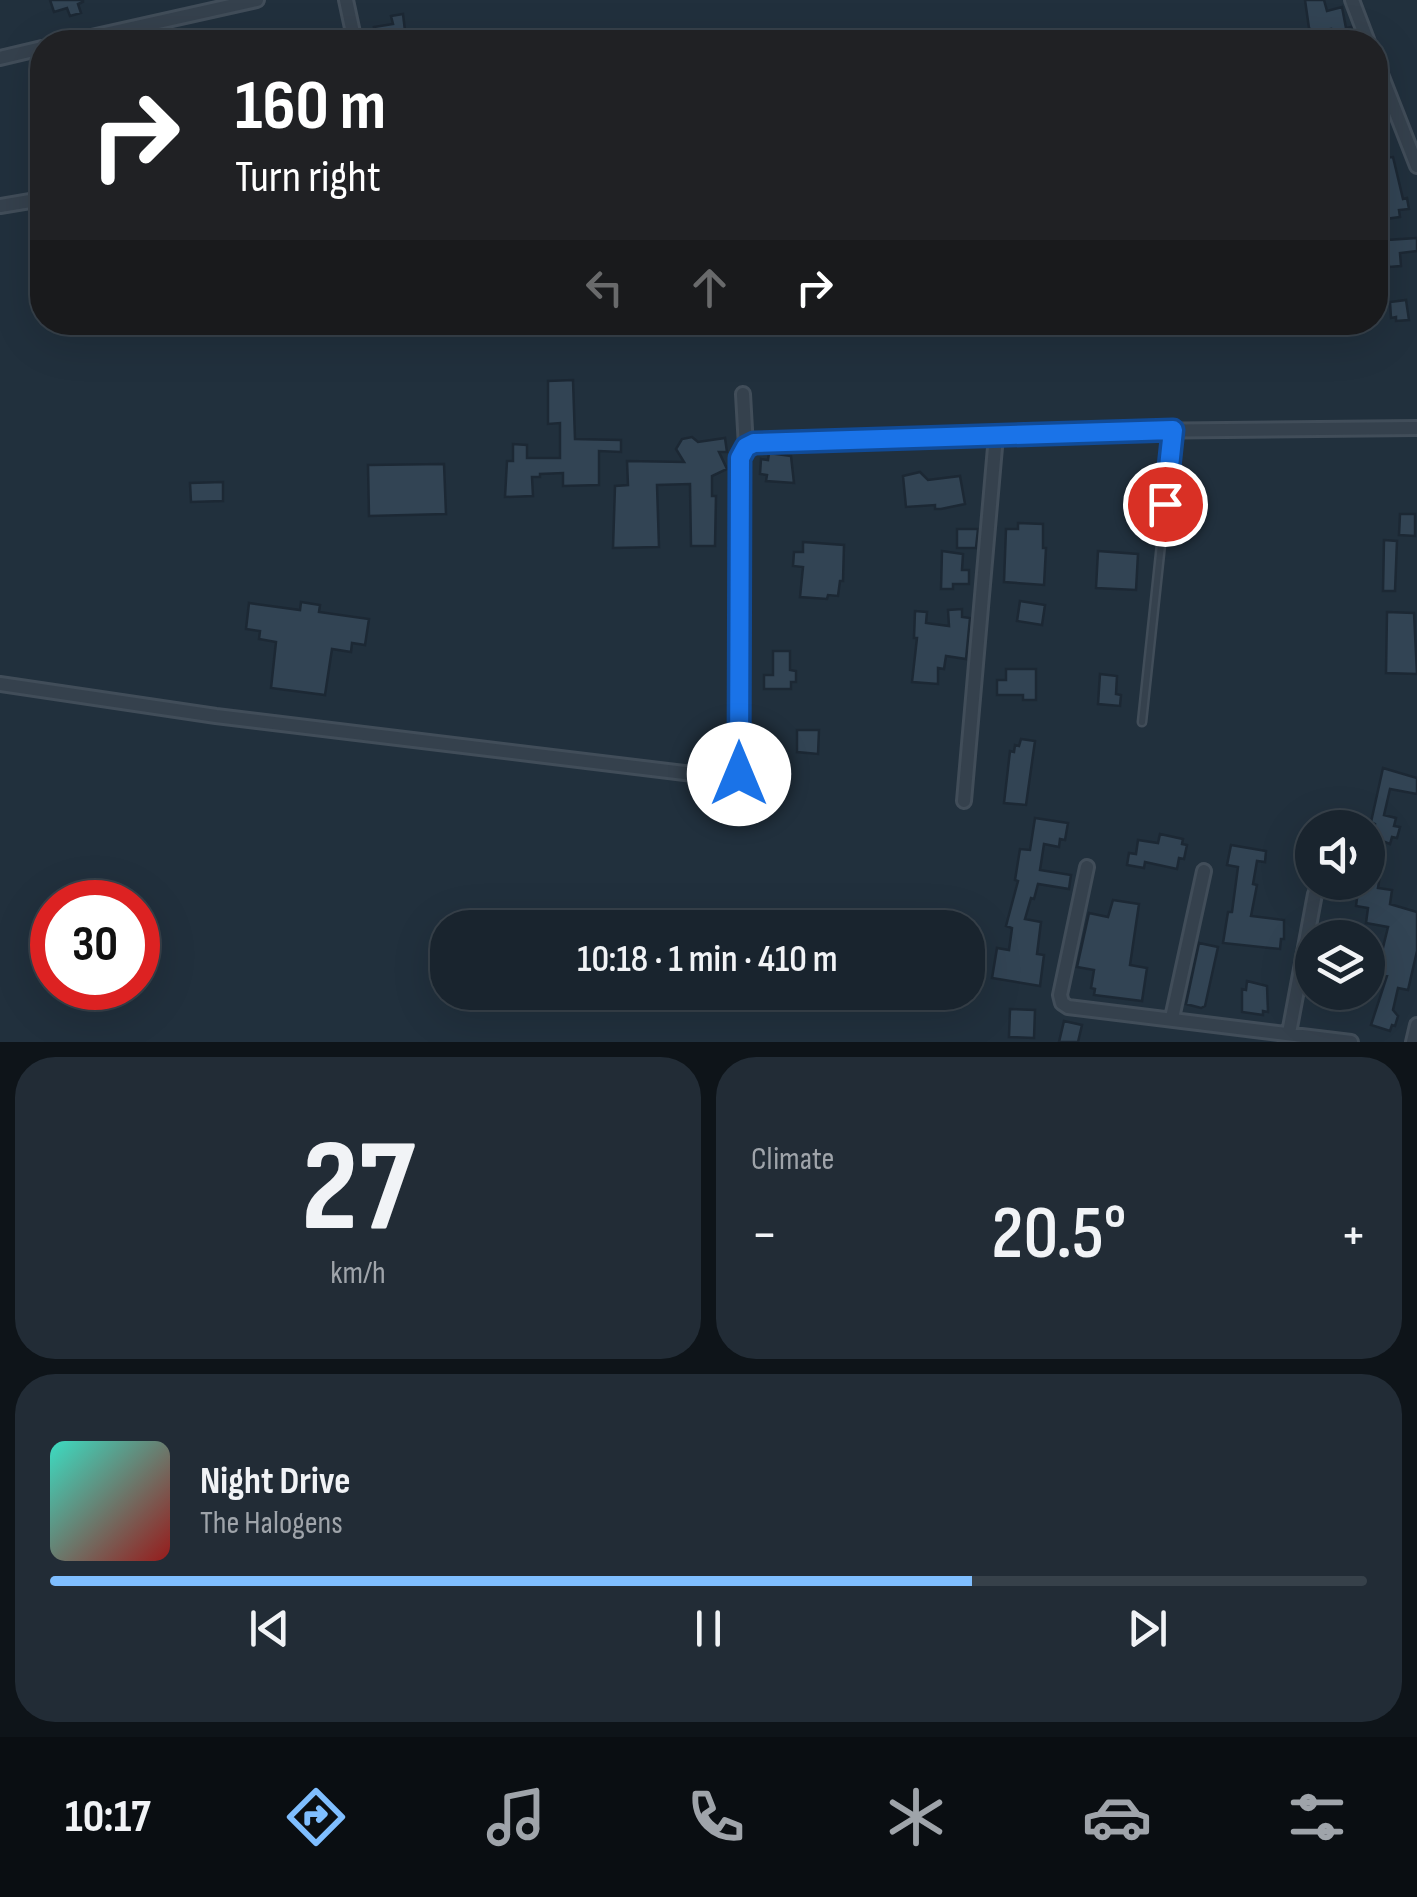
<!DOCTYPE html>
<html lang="en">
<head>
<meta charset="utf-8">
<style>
	:root { --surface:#19242e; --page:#222c36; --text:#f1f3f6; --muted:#9fa4aa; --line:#37414a; --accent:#7fbeff }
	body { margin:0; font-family:"Sofia Sans Condensed",sans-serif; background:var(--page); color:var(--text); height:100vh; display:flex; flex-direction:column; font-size:38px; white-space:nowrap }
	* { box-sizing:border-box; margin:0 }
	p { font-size:32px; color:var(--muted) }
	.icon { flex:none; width:55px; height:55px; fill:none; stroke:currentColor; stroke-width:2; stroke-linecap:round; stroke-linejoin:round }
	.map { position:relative; height:1042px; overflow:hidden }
	.side { display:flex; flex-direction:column; gap:15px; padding:15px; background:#0e1419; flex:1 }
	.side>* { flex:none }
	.guide { position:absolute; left:30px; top:30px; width:1358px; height:305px; border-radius:40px; box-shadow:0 10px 40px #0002,0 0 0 2px var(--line); background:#202124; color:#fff; overflow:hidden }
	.buttons { position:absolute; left:1295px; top:810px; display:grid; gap:20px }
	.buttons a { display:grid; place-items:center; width:90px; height:90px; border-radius:50%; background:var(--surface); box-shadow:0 10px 40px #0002,0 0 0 2px var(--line); font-size:50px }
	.speed { position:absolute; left:30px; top:880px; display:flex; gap:20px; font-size:50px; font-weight:700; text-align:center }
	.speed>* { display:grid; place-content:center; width:130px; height:130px; border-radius:50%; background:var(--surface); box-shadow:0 10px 40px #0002,0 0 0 2px var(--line); line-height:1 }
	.speed .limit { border:15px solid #d22; background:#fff; color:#111 }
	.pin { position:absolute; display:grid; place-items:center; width:85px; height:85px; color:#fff; margin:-42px; border:5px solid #fff; border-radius:50%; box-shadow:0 2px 10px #0007 }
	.me { position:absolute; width:110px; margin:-55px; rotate:0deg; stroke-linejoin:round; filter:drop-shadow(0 0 8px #0008) }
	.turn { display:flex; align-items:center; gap:35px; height:210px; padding:0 40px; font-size:45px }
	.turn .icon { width:130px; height:130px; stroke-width:2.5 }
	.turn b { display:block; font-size:70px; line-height:85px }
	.lanes { display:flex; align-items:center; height:95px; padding:0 40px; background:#0003; justify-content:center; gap:50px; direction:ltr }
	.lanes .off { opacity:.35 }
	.big { font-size:75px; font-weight:600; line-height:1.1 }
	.side .widget { flex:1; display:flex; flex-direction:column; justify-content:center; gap:15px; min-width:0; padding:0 35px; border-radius:40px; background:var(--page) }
	.side .dial { align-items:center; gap:0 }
	.dial b { font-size:130px; line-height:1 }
	.song { display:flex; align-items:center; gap:30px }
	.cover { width:120px; height:120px; border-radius:15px; background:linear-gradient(135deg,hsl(170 70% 55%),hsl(0 70% 35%)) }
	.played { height:10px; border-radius:5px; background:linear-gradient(90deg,var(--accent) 70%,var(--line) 70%) }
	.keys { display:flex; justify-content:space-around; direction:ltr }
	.heat { display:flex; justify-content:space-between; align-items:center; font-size:55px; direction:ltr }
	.side .tiles { flex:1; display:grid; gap:15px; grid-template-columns:1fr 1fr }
	.widget:last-child { grid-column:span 2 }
	.trip { position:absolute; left:430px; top:910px; width:555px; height:100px; border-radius:40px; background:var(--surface); box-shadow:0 10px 40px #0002,0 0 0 2px var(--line); font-weight:600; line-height:100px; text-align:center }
	.tabs { display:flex; height:160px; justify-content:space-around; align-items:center; background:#0a0e12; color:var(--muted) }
	.tabs .icon { width:70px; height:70px }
	.tabs .active { color:var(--accent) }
	.tabs b { font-size:45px; color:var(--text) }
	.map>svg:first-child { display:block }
</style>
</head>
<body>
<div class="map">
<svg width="1417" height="1042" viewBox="0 0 1417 1042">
	<rect width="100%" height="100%" fill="#21303d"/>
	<path fill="#324454" stroke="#1c2834" stroke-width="2.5" d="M50 0H83V2L78 4 81 13 70 16 67 8 54 12Z
		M1305 0H1324L1327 11 1342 7 1346 28 1352 27 1357 42H1341L1339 36 1332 38 1331 29 1313 32 1309 28Z
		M403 14 406 39 398 42H377L374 27 393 24 391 16Z
		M1393 157 1403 199 1407 198 1409 209 1399 210 1400 217 1385 219 1380 189H1375V159Z
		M1417 238V251L1400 253 1401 266 1389 267 1387 240Z
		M1406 300 1409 320 1396 321V317L1391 318 1390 302Z
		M573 380 575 439 621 440V452L599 451V485L563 486V473L540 474V477H532L533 496 505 497 507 461H513V444L527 445V458H560V423L548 424V381Z
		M692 437 698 442 725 438 727 452H719L727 469 712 476V496H716L715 546H691L690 484 657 485 659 547 613 548 615 486 628 485 627 461 684 462 676 449 682 439Z
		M769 453 791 456 794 483 766 481 767 475 760 474 761 459 768 460Z
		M444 464 446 514 369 516 368 465Z
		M920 472 928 480 960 476 965 504 941 509H935V505L906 507 903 476Z
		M223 482V501L191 502 190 483Z
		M1400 514H1415V536L1399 535Z
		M1018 523 1043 524V548H1046L1044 585 1004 582 1006 529H1018Z
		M957 529H978L976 548H957Z
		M1384 540 1397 541 1395 591H1383Z
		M803 542 844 545 843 581H840L838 596 828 595 827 599 800 597 803 567 793 566 794 552H803Z
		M942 551 963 554 962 570H969V584H953V589H941Z
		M1098 551 1138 554 1136 590 1096 588Z
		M1020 601 1045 605 1042 625 1017 621Z
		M301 602 320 605 319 612 369 619 365 645 352 643 351 652 332 649 325 695 271 688 276 642 259 639 260 631 246 629 249 603 300 610Z
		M962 609V617L970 618 966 659 946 656 944 669 938 668V684L912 682 917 638H914L915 611 927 612 926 623 949 626 948 610Z
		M1387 612 1414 613 1417 674 1386 673Z
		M773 651H790V670L796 671V682H791V689H764V675H773Z
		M1006 669H1036V700H1023V695H997V680H1006Z
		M1100 674 1117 676 1116 694 1121 695 1120 706 1098 704Z
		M797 730H819L818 754 797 752Z
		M1021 739 1035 741 1026 805 1004 803 1010 751 1014 752 1015 745 1019 746Z
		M1383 768 1417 778V794L1390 789 1384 815 1396 818 1394 826 1400 827 1397 838 1392 837 1390 844 1385 842 1378 888 1392 890 1390 904 1417 912V951L1408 990 1398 988 1393 1010 1398 1016 1395 1026 1392 1025 1390 1031 1371 1025 1387 976 1383 975 1385 965 1379 964 1388 927 1366 923 1368 908 1356 906 1359 882H1368L1374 834 1375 824 1371 822Z
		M1035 818 1068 823 1065 840 1060 839 1059 847 1044 844 1040 870 1071 875 1069 889 1038 884 1034 899 1031 898 1025 919 1041 922 1037 954 1044 955 1040 986 992 978 997 948 1009 950 1012 928 1006 926 1018 881 1015 880 1020 849 1030 850Z
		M1160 834 1183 839 1182 844 1187 845 1184 859 1179 858 1177 869 1145 862 1144 868 1127 865 1129 853 1136 854 1138 840 1158 843Z
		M1231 845 1266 851 1265 862 1257 861 1253 884 1257 885 1251 916 1284 920V939H1281L1280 949 1223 943 1228 912H1232L1238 867 1227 865Z
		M1113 900 1139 904 1130 965 1147 968 1142 1001 1094 995 1095 989 1091 988 1094 970 1077 967 1089 913 1108 917Z
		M1199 943 1218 947 1205 1006 1201 1008 1186 1004Z
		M1247 981 1267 986 1268 1012 1263 1011V1015L1242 1012V989L1246 990Z
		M1010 1009 1035 1010 1034 1038 1009 1037Z
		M1064 1021 1082 1025 1078 1042H1059Z"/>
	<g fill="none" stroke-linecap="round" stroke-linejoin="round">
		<defs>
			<path id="lane" d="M1142 722 1173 432"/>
			<path id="street" d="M346 0 355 42
				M1352 0 1368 42
				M69 42 257 0
				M0 58 42 48
				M1375 59 1417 166
				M0 206 42 199
				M743 394 746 447
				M0 684 216 716 734 779 739 773 740 458 746 447 754 443 1132 431 1417 428
				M964 801 996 436
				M1087 867 1060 995 1062 1003 1068 1007 1351 1042
				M1172 1018 1204 871
				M1289 1033 1315 894
				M1413 1042 1417 1025"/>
		</defs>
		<use href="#lane" stroke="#414d59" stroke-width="11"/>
		<use href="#street" stroke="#414d59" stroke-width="18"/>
		<use href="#lane" stroke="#35414d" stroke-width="6"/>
		<use href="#street" stroke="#35414d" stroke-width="12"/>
	</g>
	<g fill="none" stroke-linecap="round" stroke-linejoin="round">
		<defs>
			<path id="route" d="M739 774 740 458 746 447 754 443 1173 430 1165 504"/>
		</defs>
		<use href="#route" stroke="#114b97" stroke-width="25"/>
		<use href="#route" stroke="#1a73e8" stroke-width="18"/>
	</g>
</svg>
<div class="buttons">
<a><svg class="icon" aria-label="sound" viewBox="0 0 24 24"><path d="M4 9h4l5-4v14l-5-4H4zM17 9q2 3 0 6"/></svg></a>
<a><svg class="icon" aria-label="layers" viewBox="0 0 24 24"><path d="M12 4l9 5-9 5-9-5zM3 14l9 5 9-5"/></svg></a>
</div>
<div class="speed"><div class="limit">30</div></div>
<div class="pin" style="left:1165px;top:504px;background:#d93025"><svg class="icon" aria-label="arrive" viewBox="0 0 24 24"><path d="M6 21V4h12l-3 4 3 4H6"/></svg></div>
<svg class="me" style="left:739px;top:774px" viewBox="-20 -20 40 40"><circle r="19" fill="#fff"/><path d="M0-13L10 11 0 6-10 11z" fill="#1a73e8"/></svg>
<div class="trip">10:18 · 1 min · 410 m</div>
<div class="guide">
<div class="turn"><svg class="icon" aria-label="right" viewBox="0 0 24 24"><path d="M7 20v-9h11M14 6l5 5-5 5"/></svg><div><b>160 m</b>Turn right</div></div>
<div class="lanes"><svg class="icon off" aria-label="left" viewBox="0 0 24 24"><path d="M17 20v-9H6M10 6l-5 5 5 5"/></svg><svg class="icon off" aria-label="ahead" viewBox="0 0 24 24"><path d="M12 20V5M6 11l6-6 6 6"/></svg><svg class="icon" aria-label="right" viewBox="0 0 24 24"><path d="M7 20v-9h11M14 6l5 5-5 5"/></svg></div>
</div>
</div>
<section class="side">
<div class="tiles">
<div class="widget dial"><b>27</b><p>km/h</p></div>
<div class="widget"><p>Climate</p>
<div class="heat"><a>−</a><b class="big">20.5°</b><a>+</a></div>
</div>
<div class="widget">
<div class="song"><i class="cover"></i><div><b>Night Drive</b><p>The Halogens</p></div></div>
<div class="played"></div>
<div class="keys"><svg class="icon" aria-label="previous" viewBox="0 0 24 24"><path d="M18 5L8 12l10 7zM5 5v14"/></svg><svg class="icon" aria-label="pause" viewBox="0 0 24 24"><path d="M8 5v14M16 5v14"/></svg><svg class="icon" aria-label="next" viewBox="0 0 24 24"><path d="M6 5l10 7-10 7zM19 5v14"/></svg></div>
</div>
</div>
</section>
<nav class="tabs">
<b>10:17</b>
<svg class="icon active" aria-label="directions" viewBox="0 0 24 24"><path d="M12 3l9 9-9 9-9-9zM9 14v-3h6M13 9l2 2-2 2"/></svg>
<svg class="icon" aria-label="music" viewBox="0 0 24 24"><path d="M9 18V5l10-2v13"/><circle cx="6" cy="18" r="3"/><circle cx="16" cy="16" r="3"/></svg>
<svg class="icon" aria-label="phone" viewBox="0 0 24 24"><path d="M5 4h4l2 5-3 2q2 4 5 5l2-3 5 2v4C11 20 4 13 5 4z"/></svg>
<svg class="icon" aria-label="climate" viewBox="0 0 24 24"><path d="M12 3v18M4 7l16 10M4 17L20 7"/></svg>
<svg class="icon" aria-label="car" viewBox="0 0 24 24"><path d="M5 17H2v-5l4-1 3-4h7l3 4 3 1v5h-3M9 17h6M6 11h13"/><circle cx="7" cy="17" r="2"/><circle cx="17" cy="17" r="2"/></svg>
<svg class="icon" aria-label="filters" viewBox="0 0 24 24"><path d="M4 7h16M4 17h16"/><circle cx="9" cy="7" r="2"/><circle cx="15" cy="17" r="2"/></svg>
</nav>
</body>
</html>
